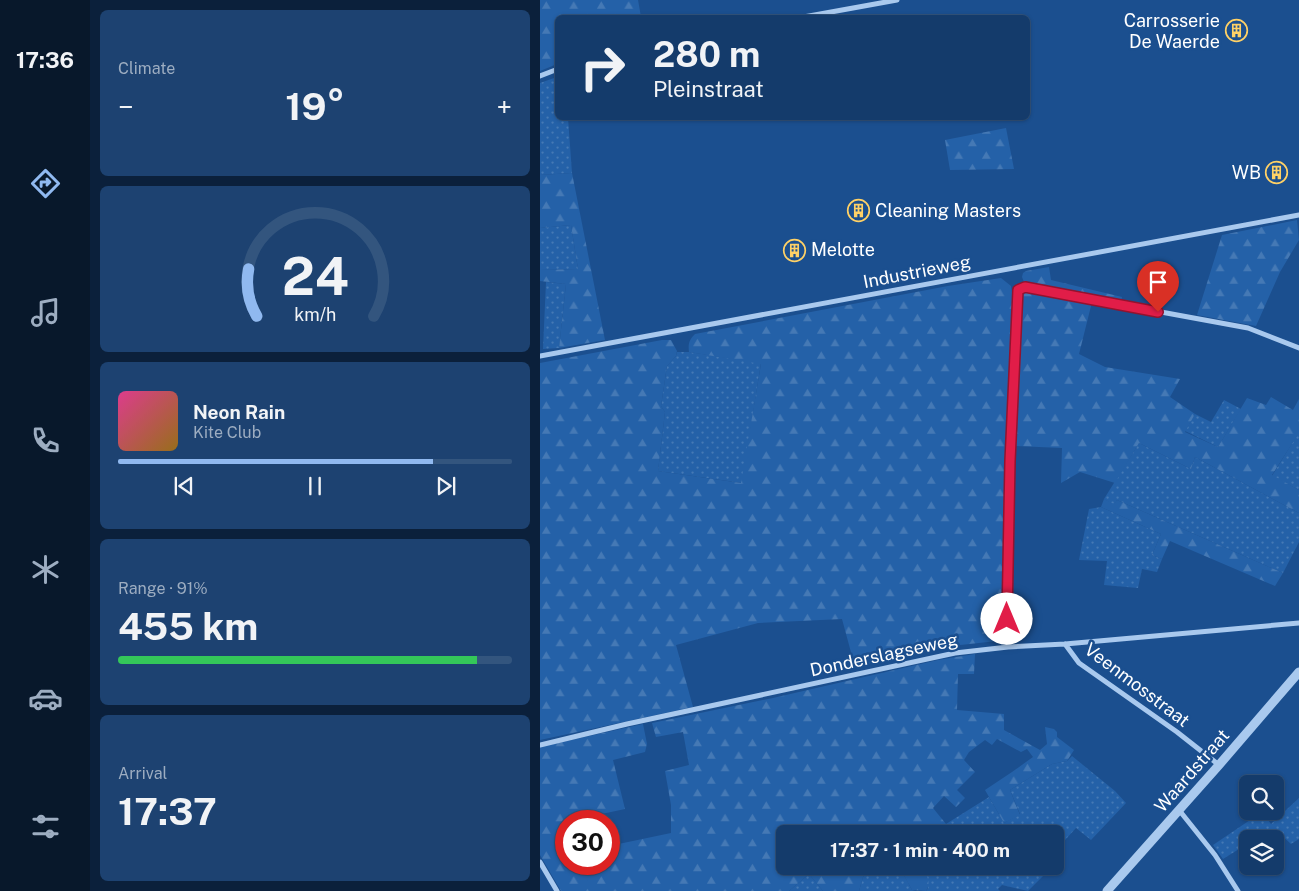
<!DOCTYPE html>
<html lang="en">
<head>
<meta charset="utf-8">
<style>
	:root { --surface:#143b6b; --page:#1d4271; --text:#f1f3f6; --muted:#9dadc1; --line:#33557e; --accent:#90b9f0 }
	body { margin:0; font-family:"Public Sans",sans-serif; background:var(--page); color:var(--text); height:100vh; display:flex; flex-direction:column; font-size:19px; white-space:nowrap }
	* { box-sizing:border-box; margin:0 }
	p { font-size:16px; color:var(--muted) }
	.icon { flex:none; width:28px; height:28px; fill:none; stroke:currentColor; stroke-width:2; stroke-linecap:round; stroke-linejoin:round }
	.map { position:relative; flex:1; overflow:hidden }
	.sheet { display:flex; flex-direction:column; gap:10px; padding:10px; background:#0b203b; width:450px }
	.sheet>* { flex:none }
	.top-card { position:absolute; left:15px; top:15px; width:475px; height:105px; border-radius:8px; box-shadow:0 1px 4px #0004,0 0 0 1px var(--line); background:#143b6b; color:var(--text); overflow:hidden }
	.buttons { position:absolute; left:699px; top:775px; display:grid; gap:10px }
	.buttons a { display:grid; place-items:center; width:45px; height:45px; border-radius:8px; background:var(--surface); box-shadow:0 1px 4px #0004,0 0 0 1px var(--line); font-size:25px }
	.speed { position:absolute; left:15px; top:810px; display:flex; gap:10px; font-size:25px; font-weight:700; text-align:center }
	.speed>* { display:grid; place-content:center; width:65px; height:65px; border-radius:50%; background:var(--surface); box-shadow:0 1px 4px #0004,0 0 0 1px var(--line); line-height:1 }
	.speed .limit { border:8px solid #d22; background:#fff; color:#111 }
	.pin { position:absolute; display:grid; place-items:center; width:42px; height:42px; color:#fff; margin:-51px -21px; border-radius:50% 50% 50% 0; rotate:-45deg; box-shadow:0 0 5px #0007 }
	.pin .icon { rotate:45deg }
	.me { position:absolute; width:55px; margin:-28px; rotate:0deg; stroke-linejoin:round; filter:drop-shadow(0 0 4px #0008) }
	.turn { display:flex; align-items:center; gap:18px; height:105px; padding:0 15px; font-size:22px }
	.turn .icon { width:65px; height:65px; stroke-width:2.5 }
	.turn b { display:block; font-size:35px; line-height:42px }
	.big { font-size:38px; font-weight:700; line-height:1.1 }
	.sheet .card { flex:1; display:flex; flex-direction:column; justify-content:center; gap:8px; min-width:0; padding:0 18px; border-radius:8px; background:var(--page) }
	.sheet .dial { align-items:center; gap:0 }
	.dial svg { height:130px; overflow:visible; fill:none; stroke:var(--line); stroke-width:7; stroke-linecap:round; text-anchor:middle }
	.dial text { fill:var(--text); stroke:none }
	.song { display:flex; align-items:center; gap:15px }
	.cover { width:60px; height:60px; border-radius:8px; background:linear-gradient(135deg,hsl(330 70% 55%),hsl(40 70% 35%)) }
	.played { height:5px; border-radius:2px; background:linear-gradient(90deg,var(--accent) 80%,var(--line) 80%) }
	.keys { display:flex; justify-content:space-around; direction:ltr }
	.heat { display:flex; justify-content:space-between; align-items:center; font-size:28px; direction:ltr }
	.charge { height:8px; border-radius:4px; background:linear-gradient(90deg,#34c759 91%,var(--line) 0) }
	.trip { position:absolute; left:236px; top:825px; width:288px; height:50px; border-radius:8px; background:var(--surface); box-shadow:0 1px 4px #0004,0 0 0 1px var(--line); font-weight:700; line-height:50px; text-align:center }
	main { display:flex; flex:1; min-height:0 }
	.tabs { display:flex; flex-direction:column; width:90px; justify-content:space-around; align-items:center; background:#08182b; color:var(--muted) }
	.tabs .icon { width:35px; height:35px }
	.tabs .active { color:var(--accent) }
	.tabs b { font-size:22px; color:var(--text) }
	.map>svg:first-child { display:block }
</style>
</head>
<body>
<main>
<nav class="tabs">
<b>17:36</b>
<svg class="icon active" aria-label="directions" viewBox="0 0 24 24"><path d="M12 3l9 9-9 9-9-9zM9 14v-3h6M13 9l2 2-2 2"/></svg>
<svg class="icon" aria-label="music" viewBox="0 0 24 24"><path d="M9 18V5l10-2v13"/><circle cx="6" cy="18" r="3"/><circle cx="16" cy="16" r="3"/></svg>
<svg class="icon" aria-label="phone" viewBox="0 0 24 24"><path d="M5 4h4l2 5-3 2q2 4 5 5l2-3 5 2v4C11 20 4 13 5 4z"/></svg>
<svg class="icon" aria-label="climate" viewBox="0 0 24 24"><path d="M12 3v18M4 7l16 10M4 17L20 7"/></svg>
<svg class="icon" aria-label="car" viewBox="0 0 24 24"><path d="M5 17H2v-5l4-1 3-4h7l3 4 3 1v5h-3M9 17h6M6 11h13"/><circle cx="7" cy="17" r="2"/><circle cx="17" cy="17" r="2"/></svg>
<svg class="icon" aria-label="filters" viewBox="0 0 24 24"><path d="M4 7h16M4 17h16"/><circle cx="9" cy="7" r="2"/><circle cx="15" cy="17" r="2"/></svg>
</nav>
<section class="sheet">
<div class="card"><p>Climate</p>
<div class="heat"><a>−</a><b class="big">19°</b><a>+</a></div>
</div>
<div class="card dial"><svg viewBox="0 0 100 80">
<path d="M14 69A42 42 0 1 1 86 69"/>
<path d="M14 69A42 42 0 0 1 9 40" stroke="#90b9f0"/>
<text x="50" y="56" font-size="32" font-weight="700">24</text>
<text x="50" y="72" font-size="11">km/h</text>
</svg></div>
<div class="card">
<div class="song"><i class="cover"></i><div><b>Neon Rain</b><p>Kite Club</p></div></div>
<div class="played"></div>
<div class="keys"><svg class="icon" aria-label="previous" viewBox="0 0 24 24"><path d="M18 5L8 12l10 7zM5 5v14"/></svg><svg class="icon" aria-label="pause" viewBox="0 0 24 24"><path d="M8 5v14M16 5v14"/></svg><svg class="icon" aria-label="next" viewBox="0 0 24 24"><path d="M6 5l10 7-10 7zM19 5v14"/></svg></div>
</div>
<div class="card"><p>Range · 91%</p><b class="big">455 km</b><div class="charge"></div></div>
<div class="card"><p>Arrival</p><b class="big">17:37</b></div>
</section>
<div class="map">
<svg width="759" height="891" viewBox="0 0 759 891">
	<defs>
		<pattern id="grass-dots" width="8" height="8" patternUnits="userSpaceOnUse" patternTransform="scale(1.25)"><rect width="8" height="8" fill="#2461a8"/><path d="M2 2h.1M6 6h.1" fill="none" stroke="#4579b5" stroke-width="1.8" stroke-linecap="round"/></pattern>
		<pattern id="forest-firs" width="22" height="20" patternUnits="userSpaceOnUse" patternTransform="scale(1.25)"><rect width="22" height="20" fill="#2461a8"/><path d="M5 1l3.5 6h-7zM16 11l3.5 6h-7z" fill="#4579b5"/></pattern>
	</defs>
	<rect width="100%" height="100%" fill="#1b4f8f"/>
	<path fill="url(#grass-dots)" d="M17 77 18 118H28L32 173 0 175V83Z
		M31 225 38 269 0 270V228Z
		M6 282 26 284 19 348 3 349Z
		M137 352H149L221 363 202 483 118 471 125 412 121 406 127 366 136 356Z
		M684 400 701 409 678 447 645 431 655 414 671 422Z
		M757 435 759 436V490L732 476Z
		M599 443 651 469 655 457 759 513V542L743 573 577 500 574 505 564 499Z
		M561 507 621 534 612 555 622 559 617 572 602 569 598 588 564 585 567 561 539 560 549 509Z
		M532 756 575 791 586 803 551 840 536 828 515 851V834H396L406 824 449 797 464 823 480 814 470 790 512 764 527 761Z
		M759 798V839L751 844 735 829 717 839H708L707 844 683 859 673 845 722 812 731 824Z
		M332 866H359L372 890 376 891H319L323 877Z
		M381 866H501L506 873 488 891 462 885 458 889 460 891H386L388 888Z
		M269 874 283 891H249Z"/>
	<path fill="url(#forest-firs)" d="M0 0H98L101 17 18 18 17 64 0 71Z
		M466 128 474 169 410 170 405 140Z
		M32 173 65 340 19 348 26 284 0 281V270L38 269 31 225 0 228V175Z
		M757 220 759 240 740 272 716 326 657 315 682 235Z
		M509 267 511 280 582 297 581 301 484 282 482 277 483 273 486 271Z
		M461 278 471 286 473 299 468 382 461 631 457 641 411 646 315 667 302 619 218 623 136 645 153 707 0 740V363L122 340H131L137 351 136 356 127 366 121 406 125 412 118 471 201 483 221 364 149 352C148 344 149 340 155 334L408 286Z
		M485 291 552 302 539 354 565 367 640 379 630 397 655 414 645 432 678 447 707 398 726 405 731 397 753 410 759 399V436H757L732 475 759 490V513L655 457 651 469 599 443 575 483 540 472 521 483 522 448 475 446 482 294Z
		M564 499 574 504 577 500 743 573 735 586 630 541 622 559 612 555 621 534 561 507Z
		M435 654 434 674H418L417 710 464 714V730L500 750 507 744 505 727 514 729 517 732V737L534 750 527 761 512 764 470 790 480 815 464 823 445 790 472 772 493 757 487 749 481 752 457 739 452 745 445 740 429 752 424 760 435 772 417 790 425 798 416 807 404 796 393 808 406 824 396 834H245V866H332L323 877 319 891H283L269 874 249 891H21L0 855V747L103 724 107 744 105 752 73 760 85 809 52 816 54 821H26V864H69V846L131 833V805L125 771 149 765 143 732 116 737 112 723 233 698 398 660Z
		M359 866H381C386 874 392 882 386 891L372 890Z"/>
	<g fill="none" stroke-linecap="round" stroke-linejoin="round">
		<path stroke="#a9c9ee" stroke-width="5" d="M258 18 357 0
			M0 76 18 69
			M0 356 759 215
			M525 644 539 663 637 732 679 765
			M468 647 470 461 479 290 485 287 708 328 759 348
			M0 745 87 724 415 653 468 647 525 644 759 623
			M639 810 675 855 698 891
			M0 862 17 891"/>
		<path stroke="#a9c9ee" stroke-width="9" d="M567 891 679 765 759 672"/>
	</g>
	<g fill="none" stroke-linecap="round" stroke-linejoin="round">
		<defs>
			<path id="route" d="M467 619 470 461 478 290 485 287 618 312"/>
		</defs>
		<use href="#route" stroke="#92132f" stroke-width="12"/>
		<use href="#route" stroke="#e11d48" stroke-width="9"/>
	</g>
	<defs>
		<symbol id="building-ring" viewBox="-11 -11 22 22"><circle r="9.5" fill="#1b4f8f" stroke="#ffd166" stroke-width="1.5"/><path d="M-4-6H4V6H1V3H-1V6H-4ZM-2.5-4.3h1.7v1.8h-1.7ZM.8-4.3h1.7v1.8H.8ZM-2.5-1h1.7V.8h-1.7ZM.8-1h1.7V.8H.8Z" fill="#ffd166"/></symbol>
	</defs>
	<g fill-rule="evenodd">
		<use href="#building-ring" x="684" y="18" width="25" height="25"/>
		<use href="#building-ring" x="724" y="160" width="25" height="25"/>
		<use href="#building-ring" x="306" y="198" width="25" height="25"/>
		<use href="#building-ring" x="242" y="238" width="25" height="25"/>
	</g>
	<g text-anchor="middle" stroke-width="5" stroke-linejoin="round" paint-order="stroke">
		<g font-size="18" fill="#fff" stroke="#1b4f8f" text-anchor="end">
			<text x="680" y="27">Carrosserie<tspan x="680" dy="21">De Waerde</tspan></text>
			<text x="721" y="179">WB</text>
			<text x="335" y="217" text-anchor="start">Cleaning Masters</text>
			<text x="271" y="256" text-anchor="start">Melotte</text>
		</g>
		<g font-size="18" fill="#fff" stroke="#1b4f8f">
			<text transform="translate(377 272) rotate(-11)" y="6">Industrieweg</text>
			<text transform="translate(344 655) rotate(-12)" y="6">Donderslagseweg</text>
			<text transform="translate(597 685) rotate(37)" y="6">Veenmosstraat</text>
			<text transform="translate(652 771) rotate(-49)" y="6">Waardstraat</text>
		</g>
	</g>
</svg>
<div class="buttons">
<a><svg class="icon" aria-label="search" viewBox="0 0 24 24"><circle cx="10" cy="10" r="6"/><path d="M15 15l6 6"/></svg></a>
<a><svg class="icon" aria-label="layers" viewBox="0 0 24 24"><path d="M12 4l9 5-9 5-9-5zM3 14l9 5 9-5"/></svg></a>
</div>
<div class="speed"><div class="limit">30</div></div>
<div class="pin" style="left:618px;top:312px;background:#d93025"><svg class="icon" aria-label="arrive" viewBox="0 0 24 24"><path d="M6 21V4h12l-3 4 3 4H6"/></svg></div>
<svg class="me" style="left:467px;top:619px" viewBox="-20 -20 40 40"><circle r="19" fill="#fff"/><path d="M0-13L10 11 0 6-10 11z" fill="#e11d48"/></svg>
<div class="trip">17:37 · 1 min · 400 m</div>
<div class="top-card">
<div class="turn"><svg class="icon" aria-label="right" viewBox="0 0 24 24"><path d="M7 20v-9h11M14 6l5 5-5 5"/></svg><div><b>280 m</b>Pleinstraat</div></div>
</div>
</div>
</main>
</body>
</html>
